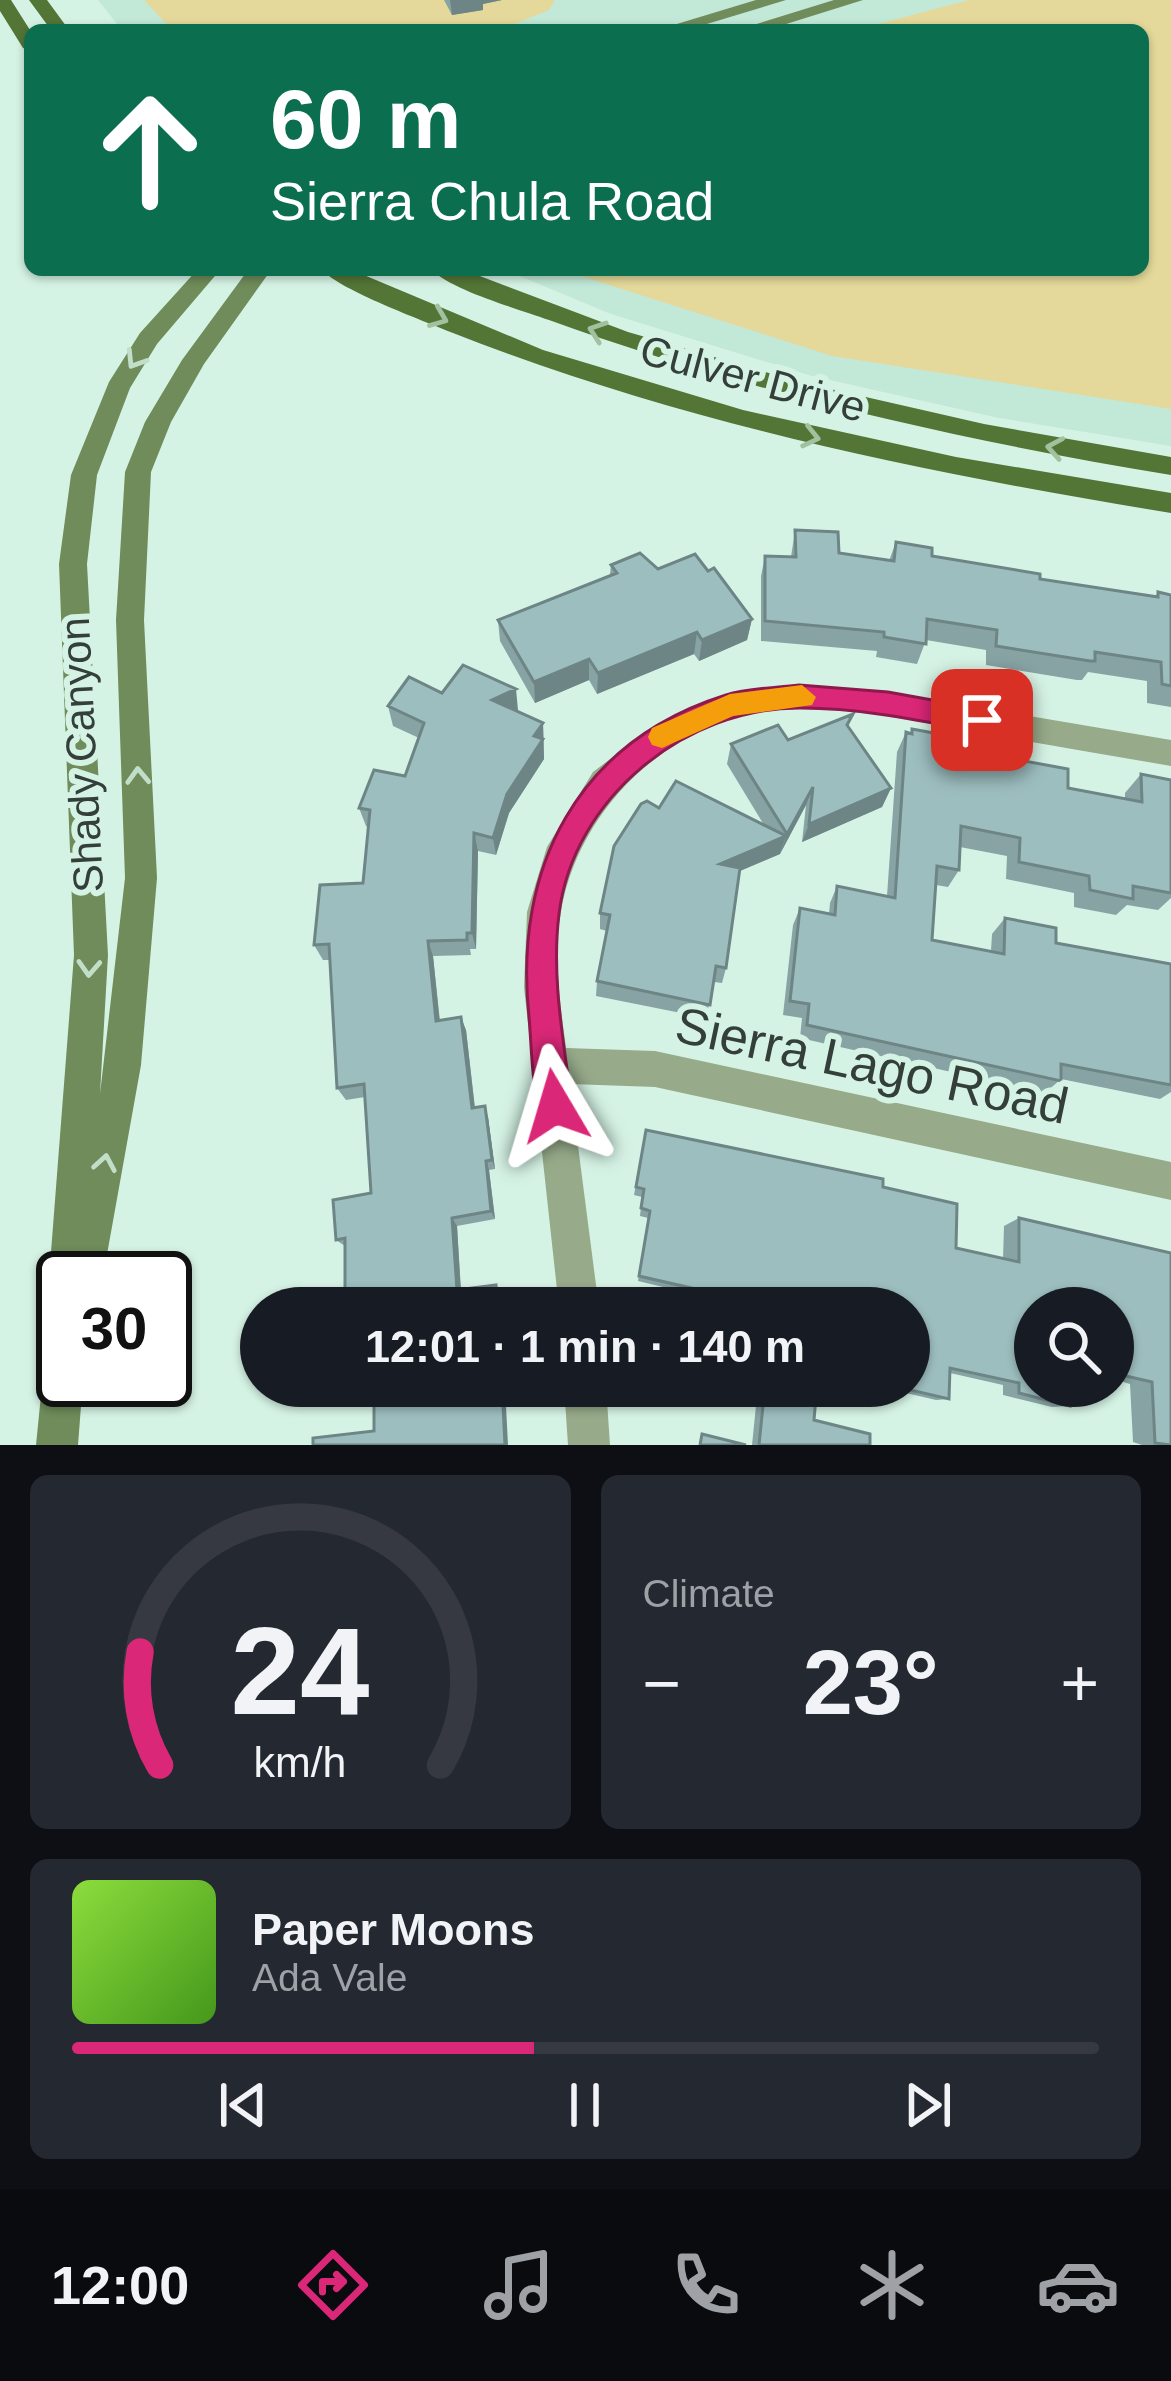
<!DOCTYPE html>
<html lang="en">
<head>
<meta charset="utf-8">
<style>
	:root { --surface:#171b24; --page:#242831; --text:#f1f3f6; --muted:#9ea1a6; --line:#363941; --accent:#db2777 }
	body { margin:0; font-family:Arial,sans-serif; background:var(--page); color:var(--text); height:100vh; display:flex; flex-direction:column; font-size:45px; white-space:nowrap }
	* { box-sizing:border-box; margin:0 }
	p { font-size:39px; color:var(--muted) }
	.icon { flex:none; width:66px; height:66px; fill:none; stroke:currentColor; stroke-width:2; stroke-linecap:round; stroke-linejoin:round }
	.map { position:relative; height:1445px; overflow:hidden }
	.sheet { display:flex; flex-direction:column; gap:30px; padding:30px; background:#0d0f14; flex:1 }
	.sheet>* { flex:none }
	.hud { position:absolute; left:24px; top:24px; width:1125px; height:252px; border-radius:18px; box-shadow:0 3px 9px #0004; background:#0b6e4f; color:#fff; overflow:hidden }
	.tools { position:absolute; left:1014px; top:1287px; display:grid; gap:24px }
	.tools a { display:grid; place-items:center; width:120px; height:120px; border-radius:50%; background:var(--surface); box-shadow:0 3px 9px #0004; font-size:60px }
	.speed { position:absolute; left:36px; top:1251px; display:flex; gap:24px; font-size:60px; font-weight:700; text-align:center }
	.speed>* { display:grid; place-content:center; width:156px; height:156px; border-radius:50%; background:var(--surface); box-shadow:0 3px 9px #0004; line-height:1 }
	.speed .limit { border:6px solid #111; border-radius:18px; background:#fff; color:#111 }
	.pin { position:absolute; display:grid; place-items:center; width:102px; height:102px; color:#fff; margin:-51px; border-radius:24px; box-shadow:0 6px 18px #0006 }
	.me { position:absolute; width:132px; margin:-66px; rotate:353deg; stroke-linejoin:round; filter:drop-shadow(0 0 9px #0008) }
	.turn { display:flex; align-items:center; gap:42px; height:252px; padding:0 48px; font-size:54px }
	.turn .icon { width:156px; height:156px; stroke-width:2.5 }
	.turn b { display:block; font-size:84px; line-height:102px }
	.big { font-size:90px; font-weight:700; line-height:1.1 }
	.sheet .tile { flex:1; display:flex; flex-direction:column; justify-content:center; gap:18px; min-width:0; padding:0 42px; border-radius:18px; background:var(--page) }
	.sheet .dial { align-items:center; gap:0 }
	.dial svg { height:312px; overflow:visible; fill:none; stroke:var(--line); stroke-width:7; stroke-linecap:round; text-anchor:middle }
	.dial text { fill:var(--text); stroke:none }
	.song { display:flex; align-items:center; gap:36px }
	.cover { width:144px; height:144px; border-radius:18px; background:linear-gradient(135deg,hsl(90 70% 55%),hsl(100 70% 35%)) }
	.played { height:12px; border-radius:6px; background:linear-gradient(90deg,var(--accent) 45%,var(--line) 45%) }
	.keys { display:flex; justify-content:space-around; direction:ltr }
	.heat { display:flex; justify-content:space-between; align-items:center; font-size:66px; direction:ltr }
	.sheet .tiles { flex:1; display:grid; gap:30px; grid-template-columns:1fr 1fr }
	.tile:last-child { grid-column:span 2 }
	.trip { position:absolute; left:240px; top:1287px; width:690px; height:120px; border-radius:60px; background:var(--surface); box-shadow:0 3px 9px #0004; font-weight:700; line-height:120px; text-align:center }
	.tab-bar { display:flex; height:192px; justify-content:space-around; align-items:center; background:#090b0e; color:var(--muted) }
	.tab-bar .icon { width:84px; height:84px }
	.tab-bar .selected { color:var(--accent) }
	.tab-bar b { font-size:54px; color:var(--text) }
	.map>svg:first-child { display:block }
</style>
</head>
<body>
<div class="map">
<svg width="1171" height="1445" viewBox="0 0 1171 1445">
	<rect width="100%" height="100%" fill="#d5f3e5"/>
	<path fill="#c2e8d7" d="M98 0H1171V446L999 418 812 376 611 314 505 270H1143V30H122Z"/>
	<path fill="#e4d99a" d="M144 0H555L549 10 500 30H172Z
		M969 0H1171V409L832 356 562 270H1143V30H855Z"/>
	<g fill="none" stroke-linecap="round" stroke-linejoin="round">
		<path fill="#97ab8a" fill-rule="evenodd" d="M798 684 888 692 1171 740V766C1102 754 1032 742 963 730 910 720 854 708 799 708 684 709 581 798 561 911 553 955 560 1003 566 1048L655 1051 1171 1162V1200L655 1087 570 1084 599 1308H559L524 987 527 912 547 847 593 772 655 725 730 693Z
			M564 1386H606L610 1445H568Z"/>
		<path fill="#6f8c5a" fill-rule="evenodd" d="M756 0H786L687 30H657Z
			M834 0H863L767 30H737Z
			M197 270H220L157 344 130 388 97 475 87 564 108 955 100 1094 125 878 116 620 125 472 145 422 182 360 248 270H271L204 364 171 422 151 472 144 620 157 878 141 1065 106 1260 101 1274 63 1278V1295L55 1292 49 1278 74 955 59 564 71 475 109 382 140 333Z
			M63 1355V1380H83L78 1445H36L43 1375 49 1361Z"/>
		<path fill="#537536" fill-rule="evenodd" d="M0 0H11L30 30V50L23 48 0 11Z
			M29 0H47L69 30H51Z
			M322 270H352L543 350 743 410 956 457 1171 493V513C926 473 685 424 453 333 422 320 342 291 322 270Z
			M432 270H464L628 332 800 382 984 424 1171 457V475C959 440 751 393 549 320 519 309 453 291 432 270Z"/>
	</g>
	<path fill="#87a3a4" d="M444 0H502L483 4V10L452 15Z
		M795 530 839 553 889 561 896 542 932 556 1040 579 1155 597 1158 592 1171 595V707L1147 703V681L1088 672 1082 680H1077L986 665V650L926 640 917 664 876 657 877 651 761 641V576L765 556 791 557Z
		M611 565 708 571 752 619 747 640 699 661 694 654 597 694 589 680 535 703 500 641 498 620 610 575Z
		M388 706 518 710 516 711 543 723 544 759 509 813 496 855 478 851 476 949H470L471 955 433 956 440 1021 466 1030 475 1108 488 1117 495 1169 489 1170 495 1219 457 1226 461 1290H500L501 1308H345V1246L336 1240 371 1193 365 1097 346 1100 337 1088 330 960H323L314 945 363 883 368 827 366 826 359 808 405 776 419 738 393 726Z
		M853 714 848 726 891 788 882 807 802 842 806 805 780 854 740 871 726 968 722 983 714 982 706 1018 596 996 597 981 607 931 600 929V913L659 808 764 825 727 764 731 744 788 740Z
		M912 729 992 755 1068 788 1125 799V793L1141 774 1171 780V898L1158 910 1127 905 1116 915 1074 907V893L1006 879 1007 856 960 847 959 870 948 887 936 885 932 940 991 951 992 934 1005 918 1056 943 1171 964V1092L1160 1099 1061 1079 1045 1093 800 1038 802 1018 783 1015 793 925 800 908 829 914 830 903 837 886 887 896 897 752 906 732 910 733Z
		M646 1130 883 1187 956 1248 1003 1259 1004 1226 1019 1218 1171 1253V1445H1142L1133 1442 1130 1384 1113 1379V1308H1035L1070 1406 1052 1407 1003 1395V1385L950 1373 949 1399 936 1400 880 1387 909 1386V1308H707L709 1298 638 1281 648 1218 640 1216 642 1197 634 1195Z
		M758 1386H817L814 1420 870 1445H752Z"/>
	<path fill="#6e8586" d="M450 0H502L483 4V10L452 15Z
		M752 619 747 640 699 661 702 640Z
		M697 632 694 654 597 694 598 673Z
		M589 659V680L535 703 534 682Z
		M516 689 518 710 495 720 492 700Z
		M543 723 544 759 509 813 496 855 493 838 507 794 534 736Z
		M813 787 806 805 781 852 787 834Z
		M891 788 882 807 802 842 809 824Z
		M474 833 478 851 476 949 472 933Z
		M786 836 780 854 716 881 720 864Z
		M428 941 433 956 441 1035 436 1021Z
		M461 1017 466 1030 476 1119 472 1108Z
		M485 1106 488 1117 495 1169 492 1160Z
		M486 1161 489 1170 495 1219 491 1211Z
		M452 1218 457 1226 461 1295 457 1290Z
		M502 1386H505L508 1445H505Z"/>
	<path fill="#9dbebf" stroke="#6e8586" stroke-width="3" d="M795 530 838 532 839 553 894 561 896 542 932 548V556L1040 574V579L1158 597V592L1171 595V686L1162 684 1161 662 1095 652V661H1090L996 646 997 630 927 619 926 644 884 637V632L765 621V556L796 557Z
		M640 553 658 569 695 554 708 571 714 568 752 619 702 640 697 632 598 673 589 659 534 682 498 620 617 573 611 565Z
		M463 665 516 689 492 700 543 723 534 736 543 739 507 794 493 838 474 833 472 933H467V940L428 941 436 1021 461 1017 472 1108 485 1106 492 1160 486 1161 491 1211 452 1218 457 1290 496 1285 498 1308H345V1238L336 1240 333 1200 371 1193 364 1084 337 1088 329 944 314 945 320 885 363 883 370 810 359 808 374 770 405 776 424 723 388 706 409 677 442 693Z
		M853 714 847 725 891 788 809 824 813 787 787 834 731 744 778 725 788 740Z
		M912 729 993 744 992 755 1068 769V788L1142 802 1141 774 1171 780V893L1133 886V899L1090 890 1089 876 1019 862 1020 838 961 826 959 870 937 866 932 940 1004 954 1005 918 1056 928V943L1171 964V1085L1061 1064V1081L807 1025 809 1004 790 1001 800 908 835 915 837 886 895 898 906 732 912 734Z
		M676 781 786 836 720 864 740 868 726 968 716 966 710 1005 597 981 610 915 600 913 614 846 641 804 647 801 659 808Z
		M646 1130 883 1179V1187L957 1204 956 1248 1019 1262V1218L1171 1253V1445L1155 1443 1152 1382 1113 1373V1308H1035V1386H1070V1406L1019 1393V1383L950 1368 949 1399 893 1386H909V1308H711L713 1293 639 1276 650 1211 641 1208 644 1189 636 1187Z
		M374 1386H502L505 1445H313V1438L374 1431Z
		M765 1386H817L814 1420 870 1434V1445H759Z
		M702 1434 746 1445H700Z"/>
	<defs><path id="oneway-chevron" d="M-2-3.5L2.5 0L-2 3.5" fill="none" stroke-width="1.6" stroke-linecap="round" stroke-linejoin="round" transform="scale(3)"/></defs>
	<g stroke="#a1c19f">
		<use href="#oneway-chevron" transform="translate(439 318) rotate(22)"/>
		<use href="#oneway-chevron" transform="translate(597 331) rotate(-161)"/>
		<use href="#oneway-chevron" transform="translate(811 437) rotate(13)"/>
		<use href="#oneway-chevron" transform="translate(1055 448) rotate(-170)"/>
	</g>
	<g stroke="#c1dec9">
		<use href="#oneway-chevron" transform="translate(135 360) rotate(122)"/>
		<use href="#oneway-chevron" transform="translate(138 776) rotate(-92)"/>
		<use href="#oneway-chevron" transform="translate(89 968) rotate(93)"/>
		<use href="#oneway-chevron" transform="translate(105 1163) rotate(-80)"/>
	</g>
	<path fill="#db2777" stroke="#8e194d" stroke-width="3" d="M799 685 888 692 982 709 992 712 996 720 992 728 982 732C923 721 862 708 801 708 686 707 573 798 559 914 551 978 564 1043 572 1106L567 1117 555 1122 543 1117C531 1088 532 1049 529 1017 513 868 577 742 726 695 748 688 775 688 799 685Z"/>
	<path fill="#f59e0b" d="M802 685 816 697 812 705 733 716 662 748 652 745 648 737 652 728 730 694Z"/>
	<g text-anchor="middle" stroke-width="12" stroke-linejoin="round" paint-order="stroke">
		<g font-size="42" fill="#343f3a" stroke="#d5f3e5">
			<text transform="translate(753 378) rotate(15)" y="15">Culver Drive</text>
			<text transform="translate(81 755) rotate(-93)" y="15">Shady Canyon</text>
		</g>
		<g font-size="51" fill="#343f3a" stroke="#d5f3e5">
			<text transform="translate(872 1065) rotate(12)" y="18">Sierra Lago Road</text>
		</g>
	</g>
</svg>
<div class="tools">
<a><svg class="icon" aria-label="search" viewBox="0 0 24 24"><circle cx="10" cy="10" r="6"/><path d="M15 15l6 6"/></svg></a>
</div>
<div class="speed"><div class="limit">30</div></div>
<div class="pin" style="left:982px;top:720px;background:#d93025"><svg class="icon" aria-label="arrive" viewBox="0 0 24 24"><path d="M6 21V4h12l-3 4 3 4H6"/></svg></div>
<svg class="me" style="left:555px;top:1106px" viewBox="-20 -20 40 40"><path d="M0-17L14 15 0 8-14 15z" fill="#db2777" stroke="#fff" stroke-width="4"/></svg>
<div class="trip">12:01 · 1 min · 140 m</div>
<div class="hud">
<div class="turn"><svg class="icon" aria-label="ahead" viewBox="0 0 24 24"><path d="M12 20V5M6 11l6-6 6 6"/></svg><div><b>60 m</b>Sierra Chula Road</div></div>
</div>
</div>
<section class="sheet">
<div class="tiles">
<div class="tile dial"><svg viewBox="0 0 100 80">
<path d="M14 69A42 42 0 1 1 86 69"/>
<path d="M14 69A42 42 0 0 1 9 40" stroke="#db2777"/>
<text x="50" y="56" font-size="32" font-weight="700">24</text>
<text x="50" y="72" font-size="11">km/h</text>
</svg></div>
<div class="tile"><p>Climate</p>
<div class="heat"><a>−</a><b class="big">23°</b><a>+</a></div>
</div>
<div class="tile">
<div class="song"><i class="cover"></i><div><b>Paper Moons</b><p>Ada Vale</p></div></div>
<div class="played"></div>
<div class="keys"><svg class="icon" aria-label="previous" viewBox="0 0 24 24"><path d="M18 5L8 12l10 7zM5 5v14"/></svg><svg class="icon" aria-label="pause" viewBox="0 0 24 24"><path d="M8 5v14M16 5v14"/></svg><svg class="icon" aria-label="next" viewBox="0 0 24 24"><path d="M6 5l10 7-10 7zM19 5v14"/></svg></div>
</div>
</div>
</section>
<nav class="tab-bar">
<b>12:00</b>
<svg class="icon selected" aria-label="directions" viewBox="0 0 24 24"><path d="M12 3l9 9-9 9-9-9zM9 14v-3h6M13 9l2 2-2 2"/></svg>
<svg class="icon" aria-label="music" viewBox="0 0 24 24"><path d="M9 18V5l10-2v13"/><circle cx="6" cy="18" r="3"/><circle cx="16" cy="16" r="3"/></svg>
<svg class="icon" aria-label="phone" viewBox="0 0 24 24"><path d="M5 4h4l2 5-3 2q2 4 5 5l2-3 5 2v4C11 20 4 13 5 4z"/></svg>
<svg class="icon" aria-label="climate" viewBox="0 0 24 24"><path d="M12 3v18M4 7l16 10M4 17L20 7"/></svg>
<svg class="icon" aria-label="car" viewBox="0 0 24 24"><path d="M5 17H2v-5l4-1 3-4h7l3 4 3 1v5h-3M9 17h6M6 11h13"/><circle cx="7" cy="17" r="2"/><circle cx="17" cy="17" r="2"/></svg>
</nav>
</body>
</html>
